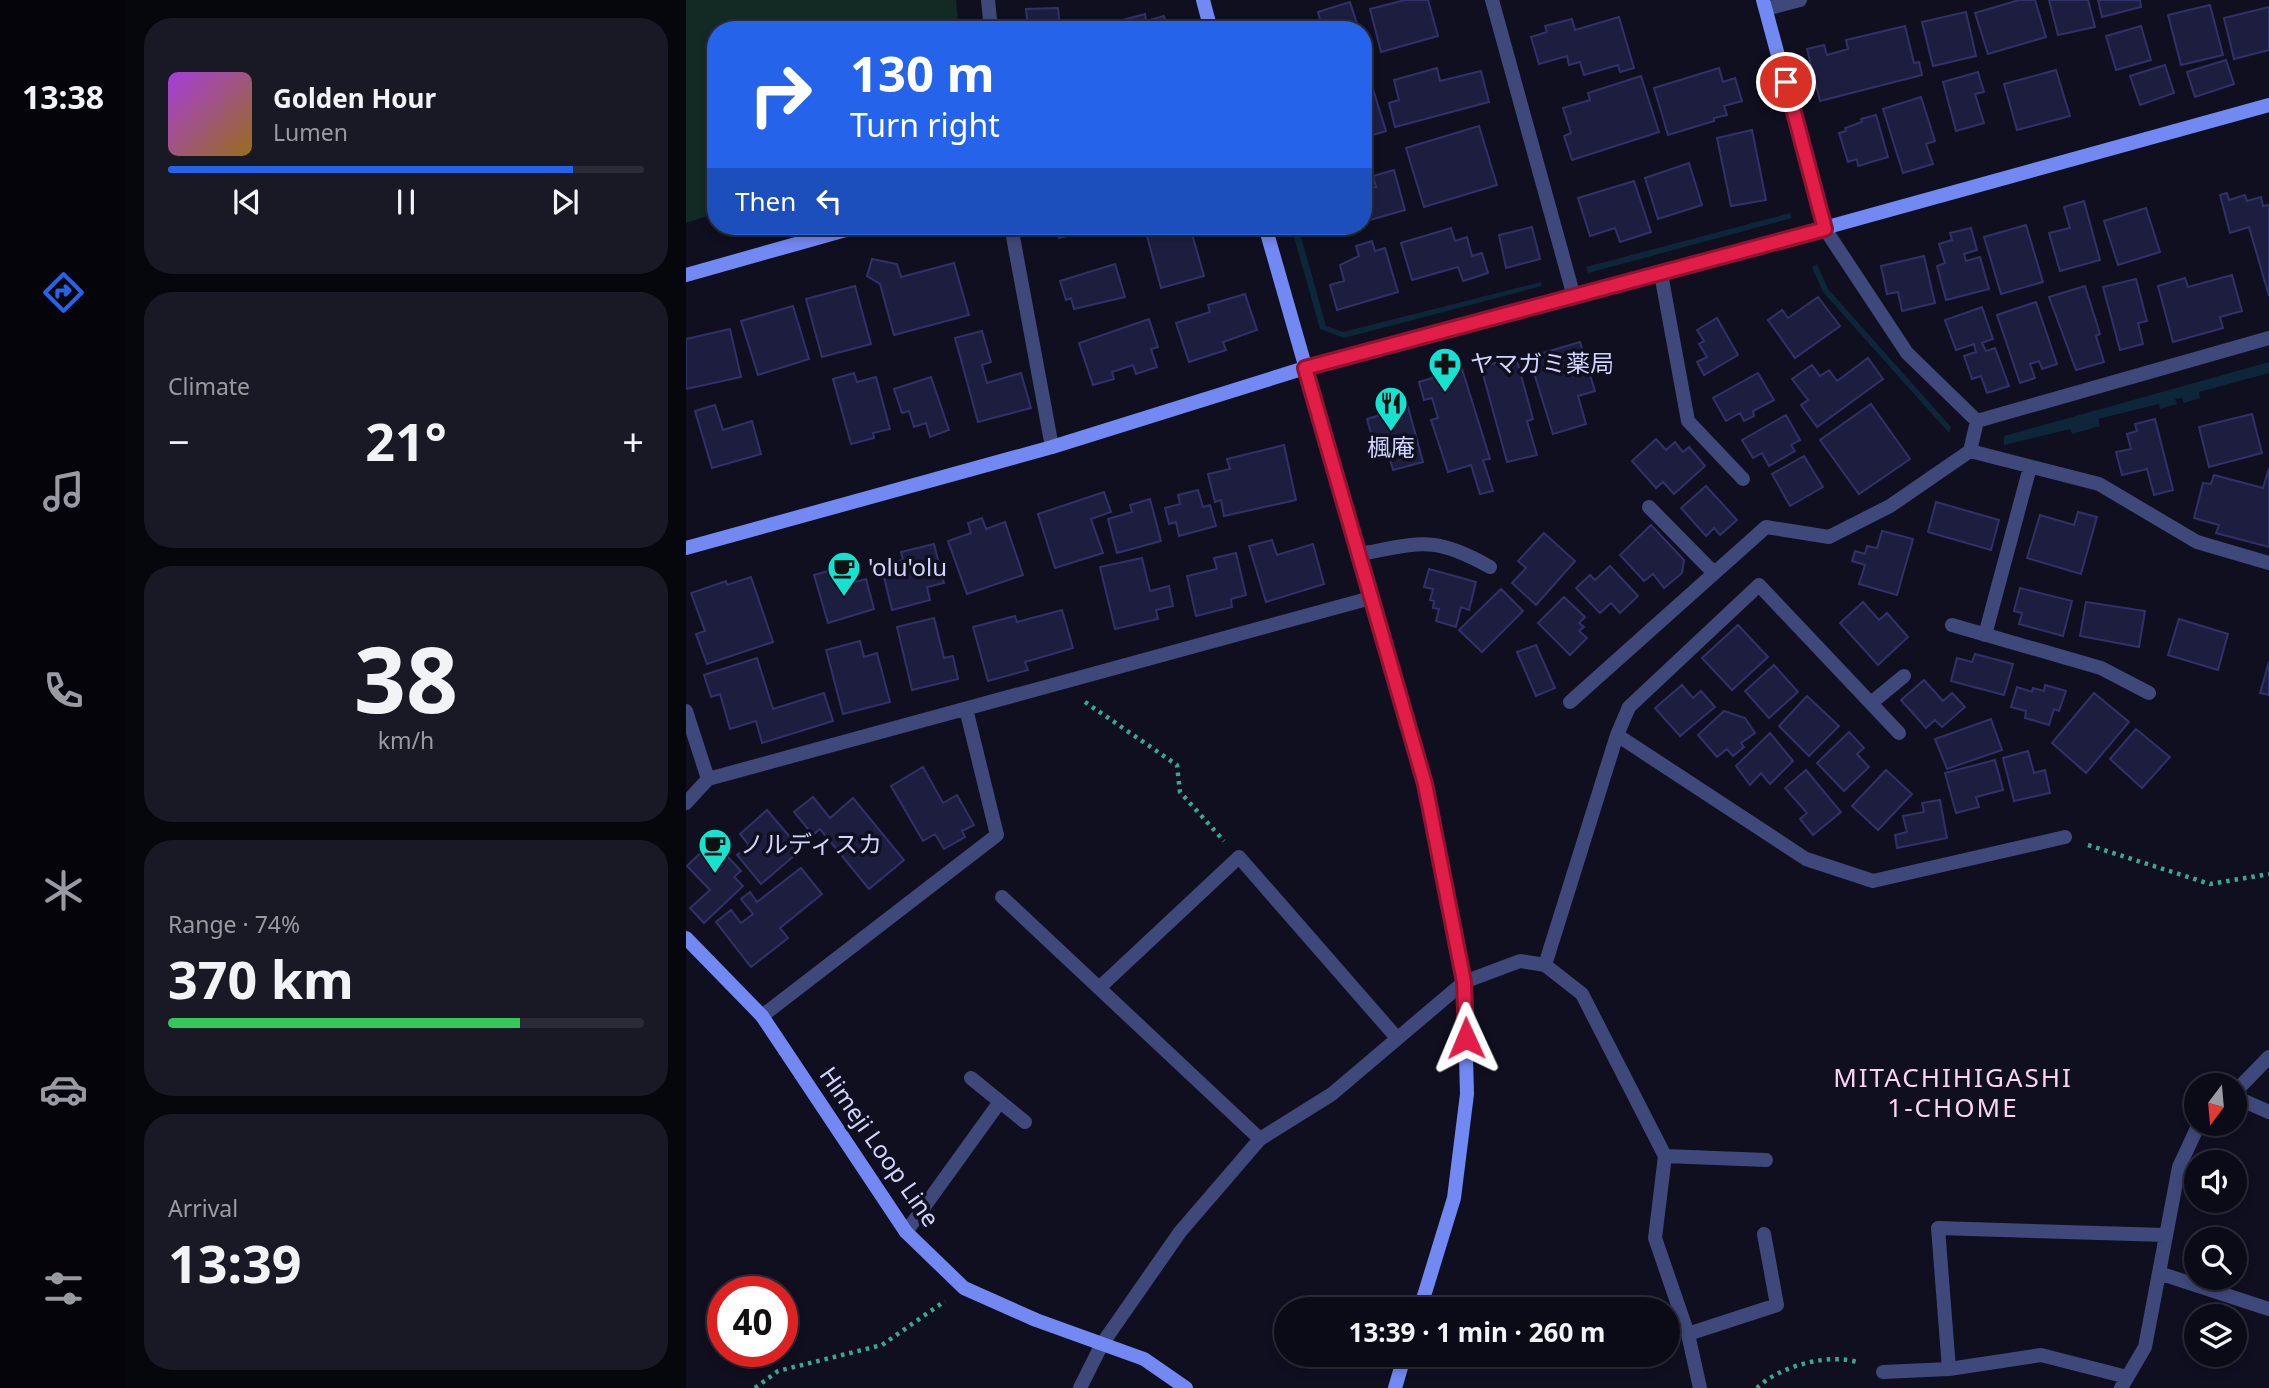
<!DOCTYPE html>
<html lang="en">
<head>
<meta charset="utf-8">
<style>
	:root { --surface:#0b0b18; --page:#191925; --text:#f1f3f6; --muted:#9a9ba2; --line:#2b2b37; --accent:#2563eb }
	body { margin:0; font-family:"Noto Sans","Noto Sans JP",sans-serif; background:var(--page); color:var(--text); height:100vh; display:flex; flex-direction:column; font-size:26px; white-space:nowrap }
	* { box-sizing:border-box; margin:0 }
	p { font-size:23px; color:var(--muted) }
	.icon { flex:none; width:38px; height:38px; fill:none; stroke:currentColor; stroke-width:2; stroke-linecap:round; stroke-linejoin:round }
	.map { position:relative; flex:1; overflow:hidden }
	.panel { display:flex; flex-direction:column; gap:18px; padding:18px; background:#06060d; width:560px }
	.panel>* { flex:none }
	.top-card { position:absolute; left:21px; top:21px; width:665px; height:214px; border-radius:28px; box-shadow:0 4px 10px #0003,0 0 0 2px var(--line); background:#2563eb; color:#fff; overflow:hidden }
	.needle { width:46px; rotate:196deg }
	.fabs { position:absolute; left:1498px; top:1073px; display:grid; gap:14px }
	.fabs a { display:grid; place-items:center; width:63px; height:63px; border-radius:50%; background:var(--surface); box-shadow:0 4px 10px #0003,0 0 0 2px var(--line); font-size:35px }
	.speed { position:absolute; left:21px; top:1276px; display:flex; gap:14px; font-size:35px; font-weight:700; text-align:center }
	.speed>* { display:grid; place-content:center; width:91px; height:91px; border-radius:50%; background:var(--surface); box-shadow:0 4px 10px #0003,0 0 0 2px var(--line); line-height:1 }
	.speed .limit { border:10px solid #d22; background:#fff; color:#111 }
	.pin { position:absolute; display:grid; place-items:center; width:60px; height:60px; color:#fff; margin:-30px; border:4px solid #fff; border-radius:50%; box-shadow:0 2px 7px #0007 }
	.me { position:absolute; width:77px; margin:-38px; rotate:359deg; stroke-linejoin:round; filter:drop-shadow(0 0 5px #0008) }
	.turn { display:flex; align-items:center; gap:24px; height:147px; padding:0 28px; font-size:32px }
	.turn .icon { width:91px; height:91px; stroke-width:2.5 }
	.turn b { display:block; font-size:49px; line-height:60px }
	.then { display:flex; align-items:center; height:66px; padding:0 28px; background:#0003; gap:14px; font-size:26px }
	.big { font-size:52px; font-weight:700; line-height:1.1 }
	.panel .card { flex:1; display:flex; flex-direction:column; justify-content:center; gap:10px; min-width:0; padding:0 24px; border-radius:28px; background:var(--page) }
	.panel .dial { align-items:center; gap:0 }
	.dial b { font-size:91px; line-height:1 }
	.song { display:flex; align-items:center; gap:21px }
	.cover { width:84px; height:84px; border-radius:10px; background:linear-gradient(135deg,hsl(280 70% 55%),hsl(40 70% 35%)) }
	.played { height:7px; border-radius:4px; background:linear-gradient(90deg,var(--accent) 85%,var(--line) 85%) }
	.keys { display:flex; justify-content:space-around; direction:ltr }
	.heat { display:flex; justify-content:space-between; align-items:center; font-size:38px; direction:ltr }
	.charge { height:10px; border-radius:5px; background:linear-gradient(90deg,#34c759 74%,var(--line) 0) }
	.trip { position:absolute; left:588px; top:1297px; width:406px; height:70px; border-radius:35px; background:var(--surface); box-shadow:0 4px 10px #0003,0 0 0 2px var(--line); font-weight:700; line-height:70px; text-align:center }
	main { display:flex; flex:1; min-height:0 }
	.menu { display:flex; flex-direction:column; width:126px; justify-content:space-around; align-items:center; background:#04040a; color:var(--muted) }
	.menu .icon { width:49px; height:49px }
	.menu .current { color:var(--accent) }
	.menu b { font-size:32px; color:var(--text) }
	.map>svg:first-child { display:block }
</style>
</head>
<body>
<main>
<nav class="menu">
<b>13:38</b>
<svg class="icon current" aria-label="directions" viewBox="0 0 24 24"><path d="M12 3l9 9-9 9-9-9zM9 14v-3h6M13 9l2 2-2 2"/></svg>
<svg class="icon" aria-label="music" viewBox="0 0 24 24"><path d="M9 18V5l10-2v13"/><circle cx="6" cy="18" r="3"/><circle cx="16" cy="16" r="3"/></svg>
<svg class="icon" aria-label="phone" viewBox="0 0 24 24"><path d="M5 4h4l2 5-3 2q2 4 5 5l2-3 5 2v4C11 20 4 13 5 4z"/></svg>
<svg class="icon" aria-label="climate" viewBox="0 0 24 24"><path d="M12 3v18M4 7l16 10M4 17L20 7"/></svg>
<svg class="icon" aria-label="car" viewBox="0 0 24 24"><path d="M5 17H2v-5l4-1 3-4h7l3 4 3 1v5h-3M9 17h6M6 11h13"/><circle cx="7" cy="17" r="2"/><circle cx="17" cy="17" r="2"/></svg>
<svg class="icon" aria-label="filters" viewBox="0 0 24 24"><path d="M4 7h16M4 17h16"/><circle cx="9" cy="7" r="2"/><circle cx="15" cy="17" r="2"/></svg>
</nav>
<section class="panel">
<div class="card">
<div class="song"><i class="cover"></i><div><b>Golden Hour</b><p>Lumen</p></div></div>
<div class="played"></div>
<div class="keys"><svg class="icon" aria-label="previous" viewBox="0 0 24 24"><path d="M18 5L8 12l10 7zM5 5v14"/></svg><svg class="icon" aria-label="pause" viewBox="0 0 24 24"><path d="M8 5v14M16 5v14"/></svg><svg class="icon" aria-label="next" viewBox="0 0 24 24"><path d="M6 5l10 7-10 7zM19 5v14"/></svg></div>
</div>
<div class="card"><p>Climate</p>
<div class="heat"><a>−</a><b class="big">21°</b><a>+</a></div>
</div>
<div class="card dial"><b>38</b><p>km/h</p></div>
<div class="card"><p>Range · 74%</p><b class="big">370 km</b><div class="charge"></div></div>
<div class="card"><p>Arrival</p><b class="big">13:39</b></div>
</section>
<div class="map">
<svg width="1583" height="1388" viewBox="0 0 1583 1388">
	<rect width="100%" height="100%" fill="#0f0f20"/>
	<path fill="#132924" d="M0 0H270L273 30H30V213L0 223Z"/>
	<path fill="#0e263a" d="M1104 213 1106 218 902 273 900 267Z
		M605 226H612L640 326 657 332 855 282 856 286 658 338 634 329Z
		M1131 264 1142 289 1265 427 1263 433 1137 292 1126 267Z
		M1583 362V373L1513 392 1514 398 1498 403 1496 398 1489 399 1491 404 1474 409 1473 404 1412 419 1414 426 1386 434 1384 429 1318 445V436Z"/>
	<path fill="#1d1d3f" stroke="#313169" stroke-width="2" d="M719 0H742L752 36 695 52 684 9Z
		M1333 0H1349L1360 37 1302 54 1289 13Z
		M1363 0H1402L1409 27 1372 35Z
		M1412 0H1454L1455 7 1416 17Z
		M664 2 673 30H637L632 12Z
		M1524 5 1537 55 1495 65 1482 15Z
		M1583 7V50L1548 59 1538 18Z
		M372 8 374 27 388 26 389 30H342L340 9Z
		M1280 12 1290 56 1247 66 1236 22Z
		M459 14 460 21 478 16 481 30H424L422 24Z
		M933 17 948 68 934 72 932 65 898 75 894 62 883 65 881 56 853 64 845 37 861 32 859 26 886 19 889 30Z
		M1219 26 1228 63 1233 62 1236 75 1134 101 1121 49 1138 45 1141 55 1162 49 1160 40Z
		M1455 26 1465 60 1430 70 1420 36Z
		M1540 60 1548 84 1509 97 1501 72Z
		M1479 65 1488 93 1454 105 1444 76Z
		M751 68 754 81 795 71 803 102 709 127 703 103 713 100 708 80Z
		M1033 68 1037 82 1049 78 1056 101 1038 106 1041 115 1028 118V121L982 135 968 88Z
		M1370 70 1384 116 1331 130 1318 84Z
		M1292 72 1298 92 1289 94 1298 123 1270 131 1257 82Z
		M955 76 973 132 886 160 878 136 885 133 877 108 904 100 902 93Z
		M686 86 700 131 677 138V88Z
		M1235 97 1249 141 1240 144 1247 164 1217 173 1197 109Z
		M1190 115 1202 157 1172 166 1171 159 1162 162 1153 133 1160 131 1159 128 1176 122 1175 119Z
		M793 126 811 185 738 207 720 148Z
		M1066 130 1080 200 1045 206 1031 138Z
		M1003 163 1016 205 972 219 959 178Z
		M708 170 719 210 677 222V190L690 187 687 176Z
		M948 181 965 232 934 242 929 228 904 236 892 198Z
		M1541 193 1543 200 1559 195 1561 201 1575 197 1577 206 1583 205V296L1563 227 1544 233 1534 195Z
		M1398 201 1414 260 1374 271 1363 233 1384 228 1378 207Z
		M1460 208 1474 252 1432 265 1418 221Z
		M1340 225 1357 282 1315 294 1298 237Z
		M369 226H417L373 238Z
		M475 226H492L493 229 504 227 518 276 475 288 461 236 470 234 468 228Z
		M846 227 854 259 820 268 813 235Z
		M765 228 769 241 781 237 786 256 796 253 802 273 777 281 772 267 726 280 715 243Z
		M1285 228 1291 250 1278 254 1280 261 1294 257 1303 289 1260 300 1251 266 1259 263 1253 244 1266 240 1264 233Z
		M686 241 689 251 699 248 712 292 651 310 644 285 658 281 654 265 673 256 670 246Z
		M1238 256 1249 303 1216 311 1212 292 1201 294 1195 266Z
		M186 259 211 264 215 277 268 263 283 315 208 335 194 284 181 276Z
		M429 264 439 297 388 309 385 298 380 300 374 281Z
		M1546 275 1556 311 1534 317 1537 328 1487 342 1472 286 1499 278 1502 287Z
		M1450 279 1461 321 1452 323 1457 344 1434 350 1417 287Z
		M169 286 185 344 136 357 120 299Z
		M1399 286 1414 334 1410 336 1418 362 1390 370 1363 297Z
		M559 294 571 330 537 342 540 350 503 362 490 323 524 312 522 305Z
		M1132 297 1154 326 1109 358 1082 320 1096 310 1102 318Z
		M1350 302 1371 364 1356 369 1353 361 1344 364 1349 378 1334 383 1311 315Z
		M107 306 123 359 72 375 55 321Z
		M1296 307 1307 339 1296 343 1300 351 1309 348 1323 386 1301 393 1295 376 1286 379 1278 356 1290 352 1288 344 1270 350 1259 320Z
		M1031 318 1052 355 1018 375 1011 362 1021 357 1013 344 1018 341 1011 330Z
		M463 319 472 347 465 349 471 367 450 374 447 365 426 372 428 379 407 385 393 343Z
		M44 329 55 377 0 389V339Z
		M296 331 305 362 296 365 301 383 335 373 345 408 292 422 269 338Z
		M894 342 909 391 892 396 900 424 867 434 843 357Z
		M830 357 847 419 841 421 851 455 821 462 795 367Z
		M1182 358 1197 379 1131 427 1115 405 1122 400 1106 379 1126 365 1134 376 1143 370 1151 381Z
		M776 369 804 459 797 460 807 491 794 494 785 465 762 472 745 420 752 418 746 398 738 400 733 382Z
		M168 373 171 382 190 377 204 429 187 433 188 438 165 444 147 379Z
		M1072 373 1088 400 1067 411 1068 416 1058 421 1054 413 1040 421 1027 398Z
		M245 377 263 430 244 437 240 423 228 427 223 411 216 413 208 389Z
		M1185 404 1224 459 1173 494 1134 440Z
		M29 405 37 430 66 421 75 454 26 468 9 411Z
		M722 407 737 462 707 470 702 452 691 455 681 419Z
		M1566 414 1576 453 1523 467 1513 427Z
		M1100 415 1114 440 1105 445 1109 451 1083 466 1076 453 1067 458 1056 440Z
		M1469 419 1487 490 1468 495 1461 469 1436 475 1430 452 1445 449 1441 434 1451 431 1449 424Z
		M970 439 980 450 989 442 997 452 1003 447 1019 466 988 494 977 482 970 488 946 461Z
		M598 445 610 500 538 516 535 500 529 502 522 474 544 469 541 459Z
		M1118 456 1137 487 1104 506 1086 474Z
		M1583 468V547L1530 533 1533 525 1508 518 1517 483 1525 484 1528 475 1577 488Z
		M1020 486 1051 520 1034 535 1028 528 1020 536 995 508Z
		M512 490 517 507 524 505 530 526 493 536 490 522 483 524 479 508 494 504 492 495Z
		M418 492 425 512 405 519 417 553 369 568 352 514Z
		M464 499 475 541 431 553 422 519 446 512 444 505Z
		M1250 502 1313 520 1305 550 1242 532Z
		M1392 512 1411 517 1395 574 1341 558 1354 515 1388 525Z
		M296 518 300 529 319 522 337 575 281 594 262 541 285 533 282 523Z
		M965 525 998 560 996 573 978 588 967 574 958 581 934 555Z
		M1196 531 1227 539 1211 595 1173 584 1179 565 1166 561 1169 551 1179 554 1181 546 1191 548Z
		M858 533 889 561 850 605 826 583 840 568 832 561Z
		M586 540 591 555 627 544 638 584 580 602 563 546Z
		M248 544 258 583 241 587 244 600 206 610 195 565 217 560 215 552Z
		M550 553 560 595 545 599 546 607 510 616 501 576 531 569 528 558Z
		M456 558 464 591 483 586 487 606 470 610 472 619 429 629 414 567Z
		M924 566 952 596 934 613 925 603 914 613 890 588 904 575 909 580Z
		M149 569 154 586 180 579 188 609 142 623 128 575Z
		M743 569 790 582 783 610 775 607 770 627 750 621 753 609 747 608 748 601 744 600 747 589 738 587Z
		M65 577 87 642 21 664 10 634 19 631 5 593 40 581 41 585Z
		M1334 588 1386 601 1377 636 1333 624 1336 613 1328 611Z
		M815 589 837 611 796 652 773 630Z
		M878 597 899 617 893 623 898 627 893 631 901 638 884 655 852 623Z
		M1177 602 1193 620 1201 613 1222 637 1192 665 1154 623Z
		M1400 602 1459 611 1453 647 1394 636Z
		M376 610 387 648 339 662 342 670 302 681 287 627 329 616 331 622Z
		M248 618 258 658 267 656 272 679 226 690 211 627Z
		M1493 619 1542 634 1532 670 1482 655Z
		M1052 625 1082 657 1046 690 1016 658Z
		M174 641 178 657 191 653 204 702 157 714 140 650Z
		M850 645 869 688 850 696 831 652Z
		M1289 654 1327 664 1318 695 1265 681 1271 658 1286 662Z
		M71 658 87 709 138 693 147 721 76 743 70 721 44 729 34 694 25 697 18 675Z
		M1583 662V695L1574 693Z
		M1088 665 1112 692 1083 718 1059 691Z
		M1238 680 1257 701 1266 693 1279 707 1256 727 1249 720 1240 728 1215 700Z
		M996 685 1007 698 1015 691 1029 707 994 736 969 708Z
		M1359 685 1380 691 1373 711 1368 709 1363 725 1339 718 1340 711 1325 707 1331 687 1346 692 1347 688 1358 691Z
		M1408 693 1443 722 1400 773 1366 743Z
		M1121 696 1153 726 1123 756 1093 726Z
		M1038 711 1059 718 1069 733 1055 743 1058 747 1047 756 1041 749 1031 757 1012 735Z
		M1305 719 1316 750 1261 769 1249 739Z
		M1450 729 1484 757 1456 788 1424 759Z
		M1163 732 1178 748 1171 754 1183 767 1158 791 1131 763Z
		M1084 733 1107 761 1084 784 1075 773 1064 785 1050 766Z
		M1342 751 1348 773 1359 770 1364 793 1328 801 1317 758Z
		M1309 760 1317 790 1290 797 1293 807 1270 813 1259 773Z
		M237 767 257 803 271 795 288 825 276 831 279 837 258 849 249 834 237 841 205 786Z
		M1120 770 1155 812 1127 835 1114 819 1121 813 1099 788Z
		M1200 770 1226 794 1192 830 1166 806Z
		M127 797 144 818 167 798 218 860 183 889 134 829 127 835 108 812Z
		M1254 800 1261 838 1211 848 1209 835 1221 832 1217 816 1238 812 1236 803Z
		M81 810 115 850 75 884 51 855 63 845 54 834Z
		M27 841 55 871 48 877 57 886 18 923 4 908 24 890 1 866Z
		M115 868 136 894 94 928 102 938 65 967 30 922 45 910 55 923 67 914 55 899 64 892 71 902Z"/>
	<g fill="none" stroke-linecap="round" stroke-linejoin="round">
		<path stroke="#39a88b" stroke-width="4.5" stroke-dasharray="3.5 5" stroke-linecap="butt" d="M399 702 491 765 494 792 538 841
			M1402 845 1524 884 1583 874
			M69 1388 92 1371 196 1345 259 1301
			M1071 1388C1093 1366 1145 1352 1174 1363"/>
		<path stroke="#3e487a" stroke-width="14" d="M302 0 305 30
			M806 0 888 297
			M1080 9 1114 0
			M325 226 366 447
			M1139 229 1221 353 1291 421 1583 338
			M975 274 1002 421 1057 479
			M1284 451 1291 421
			M963 507 1028 573
			M673 554C735 543 747 535 804 567
			M1266 625 1415 668 1463 693
			M1299 635 1344 467
			M884 702 1080 527 1143 537 1204 506 1284 451 1413 484 1511 542 1583 563
			M1185 703 1218 676
			M0 711 22 779
			M931 735 1120 859 1187 881 1379 837
			M0 803 22 779 685 598
			M316 897 574 1139
			M859 965 896 994 979 1156 969 1238 1002 1334 1014 1388
			M413 988 553 857 711 1038
			M76 1016 311 835 280 709
			M285 1078 339 1122
			M1549 1092 1583 1057
			M1549 1097 1583 1112
			M979 1156 1080 1160
			M220 1232 313 1103
			M1473 1273 1583 1309
			M1002 1334 1091 1305 1078 1234
			M1263 1369 1252 1228 1479 1235
			M1197 1372 1263 1369 1355 1355 1441 1377
			M394 1388 416 1344 494 1232 574 1139 646 1094 778 982 834 961 859 965 931 735 943 707 1073 585 1213 733
			M1435 1388 1459 1347 1493 1167 1513 1124"/>
		<path stroke="#7288f2" stroke-width="14" d="M517 0 525 30
			M1077 0 1139 229
			M579 226 739 784 778 982 781 1094 768 1198 734 1309
			M0 275 174 226
			M0 548 366 447 619 368 888 297 1583 105
			M0 938 76 1016 220 1232 278 1288 350 1320 458 1359 500 1388
			M709 1388 719 1354"/>
	</g>
	<g fill="none" stroke-linecap="round" stroke-linejoin="round">
		<defs>
			<path id="route" d="M780 1038 778 982 739 784 619 368 1139 229 1100 82"/>
		</defs>
		<use href="#route" stroke="#92132f" stroke-width="18"/>
		<use href="#route" stroke="#e11d48" stroke-width="12"/>
	</g>
	<defs>
		<symbol id="pharmacy-pin" viewBox="-11 -11 22 30"><path d="M0 17L-7.5 6A9.5 9.5 0 1 1 7.5 6Z" fill="#15e3cf" stroke="#0f0f20"/><path d="M-2-6h4v4h4v4h-4v4h-4v-4h-4v-4h4Z" fill="#111"/></symbol>
		<symbol id="restaurant-pin" viewBox="-11 -11 22 30"><path d="M0 17L-7.5 6A9.5 9.5 0 1 1 7.5 6Z" fill="#15e3cf" stroke="#0f0f20"/><path d="M-5-6h1v4h1v-4h1v4h1v-4h1v5L-1.5 .5V6h-2V.5L-5-1ZM5-6V6H3V1.5H1.5Q1.5-4 5-6Z" fill="#111"/></symbol>
		<symbol id="cafe-pin" viewBox="-11 -11 22 30"><path d="M0 17L-7.5 6A9.5 9.5 0 1 1 7.5 6Z" fill="#15e3cf" stroke="#0f0f20"/><path d="M-5.5-4.5H6V0H3Q3 3.5 0 3.5H-2.5Q-5.5 3.5-5.5 0ZM3-3.2v2h1.7v-2ZM-6 4.5H4V6H-6Z" fill="#111"/></symbol>
	</defs>
	<g fill-rule="evenodd">
		<use href="#pharmacy-pin" x="740" y="345" width="38" height="52"/>
		<use href="#restaurant-pin" x="686" y="384" width="38" height="52"/>
		<use href="#cafe-pin" x="139" y="549" width="38" height="52"/>
		<use href="#cafe-pin" x="10" y="826" width="38" height="52"/>
	</g>
	<g text-anchor="middle" stroke-width="7" stroke-linejoin="round" paint-order="stroke">
		<g font-size="24" fill="#d2d5fb" stroke="#0f0f20" text-anchor="start">
			<text x="784" y="372">ヤマガミ薬局</text>
			<text x="705" y="456" text-anchor="middle">楓庵</text>
			<text x="182" y="576">'olu'olu</text>
			<text x="54" y="853">ノルディスカ</text>
		</g>
		<g font-size="24" fill="#d2d5fb" stroke="#0f0f20">
			<text transform="translate(193 1147) rotate(55)" y="8">Himeji Loop Line</text>
		</g>
		<g font-size="26" letter-spacing="2" fill="#fbd4f4" stroke="#0f0f20">
			<text x="1267" y="1087">MITACHIHIGASHI<tspan x="1267" dy="30">1-CHOME</tspan></text>
		</g>
	</g>
</svg>
<div class="fabs">
<a><svg class="needle" viewBox="-14 -14 28 28"><path d="M0-13l5 13h-10z" fill="#e53935"/><path d="M0 13l5-13h-10z" fill="#9a9ba2"/></svg></a>
<a><svg class="icon" aria-label="sound" viewBox="0 0 24 24"><path d="M4 9h4l5-4v14l-5-4H4zM17 9q2 3 0 6"/></svg></a>
<a><svg class="icon" aria-label="search" viewBox="0 0 24 24"><circle cx="10" cy="10" r="6"/><path d="M15 15l6 6"/></svg></a>
<a><svg class="icon" aria-label="layers" viewBox="0 0 24 24"><path d="M12 4l9 5-9 5-9-5zM3 14l9 5 9-5"/></svg></a>
</div>
<div class="speed"><div class="limit">40</div></div>
<div class="pin" style="left:1100px;top:82px;background:#d93025"><svg class="icon" aria-label="arrive" viewBox="0 0 24 24"><path d="M6 21V4h12l-3 4 3 4H6"/></svg></div>
<svg class="me" style="left:780px;top:1038px" viewBox="-20 -20 40 40"><path d="M0-17L14 15 0 8-14 15z" fill="#e11d48" stroke="#fff" stroke-width="4"/></svg>
<div class="trip">13:39 · 1 min · 260 m</div>
<div class="top-card">
<div class="turn"><svg class="icon" aria-label="right" viewBox="0 0 24 24"><path d="M7 20v-9h11M14 6l5 5-5 5"/></svg><div><b>130 m</b>Turn right</div></div>
<div class="then">Then<svg class="icon" aria-label="left" viewBox="0 0 24 24"><path d="M17 20v-9H6M10 6l-5 5 5 5"/></svg></div>
</div>
</div>
</main>
</body>
</html>
